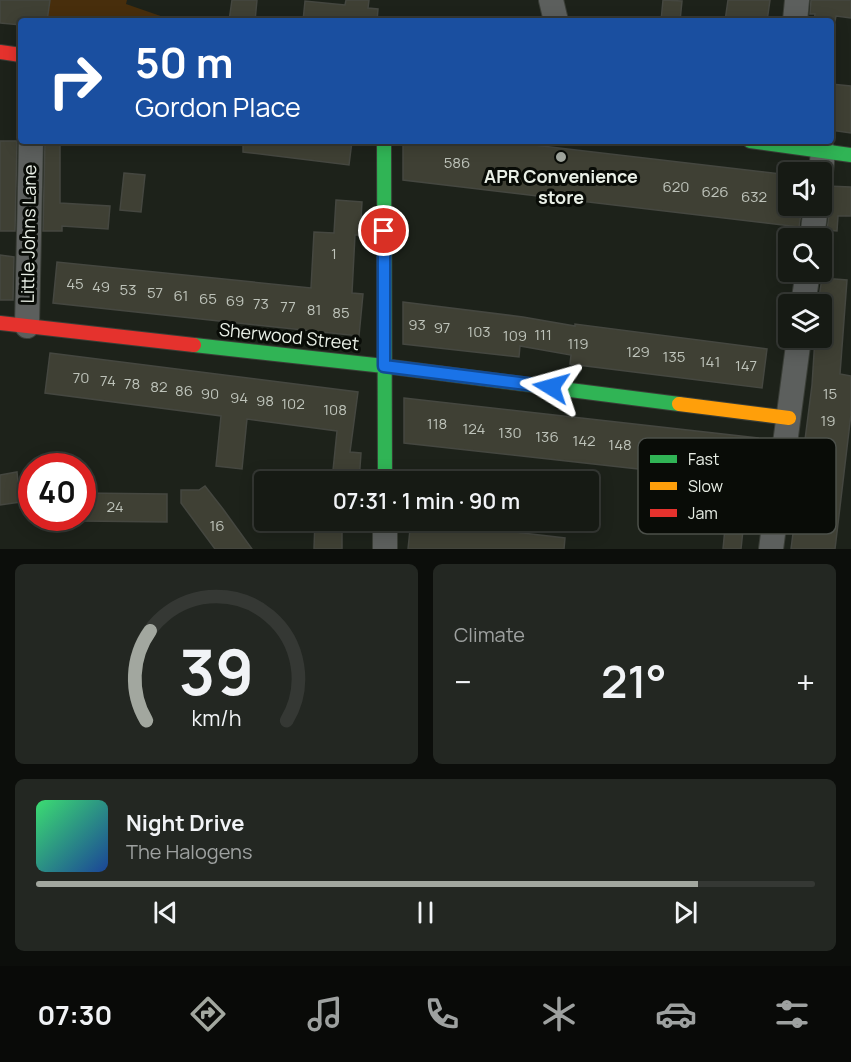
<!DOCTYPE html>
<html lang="en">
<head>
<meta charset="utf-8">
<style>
	:root { --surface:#161a14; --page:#232722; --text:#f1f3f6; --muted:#9ea1a0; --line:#353834; --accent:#a2a79f }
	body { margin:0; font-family:Manrope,sans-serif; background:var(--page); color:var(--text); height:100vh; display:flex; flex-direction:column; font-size:22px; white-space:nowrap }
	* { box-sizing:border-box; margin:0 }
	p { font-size:20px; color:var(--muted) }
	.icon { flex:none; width:33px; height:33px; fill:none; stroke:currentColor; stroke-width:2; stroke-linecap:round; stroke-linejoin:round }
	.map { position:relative; height:549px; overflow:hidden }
	.details { display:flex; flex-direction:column; gap:15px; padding:15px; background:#0c0e0b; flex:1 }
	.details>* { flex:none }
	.banner { position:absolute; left:18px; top:18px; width:816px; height:126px; border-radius:6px; box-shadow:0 3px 15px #0003,0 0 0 2px var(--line); background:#1a4fa0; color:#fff; overflow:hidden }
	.buttons { position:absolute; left:778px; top:162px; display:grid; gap:12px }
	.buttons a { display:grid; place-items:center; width:54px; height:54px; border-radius:6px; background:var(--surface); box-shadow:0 3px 15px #0003,0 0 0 2px var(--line); font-size:30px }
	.speed { position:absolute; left:18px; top:453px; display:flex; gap:12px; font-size:30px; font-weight:700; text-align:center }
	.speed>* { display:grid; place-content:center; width:78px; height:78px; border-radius:50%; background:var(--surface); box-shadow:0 3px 15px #0003,0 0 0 2px var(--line); line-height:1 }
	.speed .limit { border:9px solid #d22; background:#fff; color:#111 }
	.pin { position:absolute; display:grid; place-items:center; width:51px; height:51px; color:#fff; margin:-26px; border:3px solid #fff; border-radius:50%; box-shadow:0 2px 6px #0007 }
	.me { position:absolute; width:66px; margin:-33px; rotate:278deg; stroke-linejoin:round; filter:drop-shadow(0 0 4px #0008) }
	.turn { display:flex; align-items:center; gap:21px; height:126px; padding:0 18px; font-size:27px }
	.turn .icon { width:78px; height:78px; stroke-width:2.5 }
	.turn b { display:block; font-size:42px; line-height:51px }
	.big { font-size:45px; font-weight:600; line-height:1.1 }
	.details .card { flex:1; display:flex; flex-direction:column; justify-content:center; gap:9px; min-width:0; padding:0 21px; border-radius:9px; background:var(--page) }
	.details .dial { align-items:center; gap:0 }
	.dial svg { height:156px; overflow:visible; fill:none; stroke:var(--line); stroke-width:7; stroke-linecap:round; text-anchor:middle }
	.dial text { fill:var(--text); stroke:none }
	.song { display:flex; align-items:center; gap:18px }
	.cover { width:72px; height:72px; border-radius:9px; background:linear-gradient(135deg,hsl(140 70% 55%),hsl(220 70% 35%)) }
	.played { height:6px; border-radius:3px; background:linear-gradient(90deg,var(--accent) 85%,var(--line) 85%) }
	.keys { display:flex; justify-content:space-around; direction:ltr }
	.heat { display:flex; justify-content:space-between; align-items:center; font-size:33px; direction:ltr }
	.details .tiles { flex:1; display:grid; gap:15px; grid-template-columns:1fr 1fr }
	.card:last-child { grid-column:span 2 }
	.trip { position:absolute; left:254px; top:471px; width:345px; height:60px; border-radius:6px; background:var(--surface); box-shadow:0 3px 15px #0003,0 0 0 2px var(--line); font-weight:600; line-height:60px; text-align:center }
	.dock { display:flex; height:96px; justify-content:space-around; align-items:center; background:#090a08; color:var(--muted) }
	.dock .icon { width:42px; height:42px }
	.dock .active { color:var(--accent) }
	.dock b { font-size:27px; color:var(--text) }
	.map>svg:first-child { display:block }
</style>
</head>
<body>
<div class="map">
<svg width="851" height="549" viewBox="0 0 851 549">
	<rect width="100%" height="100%" fill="#1d221a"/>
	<path fill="#482e0c" d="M50 0H127L126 4 175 21H47Z"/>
	<path fill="#3f4034" stroke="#454740" stroke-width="1.5" d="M0 0H50L47 21H21V25L0 23Z
		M232 0H257L255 21H229Z
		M346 0H369L368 8 378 9 377 21H303L305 1 345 5Z
		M663 0 682 1 680 21H661Z
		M728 0H770L767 21H725Z
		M811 0H851V18L836 16 835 21H814L815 14H810Z
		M831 84 851 86V133L831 130Z
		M0 141H17L15 231H0Z
		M45 141H60V203L110 206 108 229 62 226V231H43Z
		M243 141H352L349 165 243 152Z
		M403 141H500L789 175V206H802L799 227 403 180Z
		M124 173 145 175 141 212 120 210Z
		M827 186 851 187V216H838L837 231 827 230 830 208 826 197Z
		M336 200 362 202 360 235H355L352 293 363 294 359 336 53 303 57 262 311 288 314 232 334 233Z
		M0 255 14 257 13 300H0Z
		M822 278 847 280 840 374 851 376V414L835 549H791L812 385 815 338H822V304H818Z
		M403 302 523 317 575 326V324L767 349 762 388 570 364 571 355 520 346 519 357 403 344Z
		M50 353 358 392 350 452 361 453 359 482 332 480 337 431 247 419 242 469 216 466 221 416 45 393Z
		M404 398 758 438 750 509H753L750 531 731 528 737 480 404 443Z
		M17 472 20 502 0 505V475Z
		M205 486 223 509 252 549H215L181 503V490H199Z
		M82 493 167 494V522L82 521Z
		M315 520H342V549H314Z
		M411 520H455V525L565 538 564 549H408Z
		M725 528 743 530 741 549H723Z"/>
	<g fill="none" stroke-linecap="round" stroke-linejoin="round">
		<defs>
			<path id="street" d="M551 0 556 21
				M795 21 797 0
				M821 172 823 151
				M812 238 816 206
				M803 304 808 272
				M27 326 31 141
				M385 520V549
				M771 549 799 338"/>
			<path id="fast" d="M384 141 385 482
				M750 141 851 155
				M194 345 384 366 679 404"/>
			<path id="slow" d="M679 404 789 418"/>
			<path id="jam" d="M0 52 21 55
				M0 323 194 345"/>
		</defs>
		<use href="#street" stroke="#3a3e37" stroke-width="26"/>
		<use href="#fast" stroke="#3a3e37" stroke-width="16"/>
		<use href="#slow" stroke="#3a3e37" stroke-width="16"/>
		<use href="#jam" stroke="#3a3e37" stroke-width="16"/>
		<use href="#street" stroke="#5c5f5d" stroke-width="24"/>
		<use href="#fast" stroke="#30b455" stroke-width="14"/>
		<use href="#slow" stroke="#ff9f0a" stroke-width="14"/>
		<use href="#jam" stroke="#e5322d" stroke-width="14"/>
	</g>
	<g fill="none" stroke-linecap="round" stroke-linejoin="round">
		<defs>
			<path id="route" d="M384 231V366L551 387"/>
		</defs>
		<use href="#route" stroke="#114b97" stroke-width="15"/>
		<use href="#route" stroke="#1a73e8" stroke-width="10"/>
	</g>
	<circle fill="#a2a79f" stroke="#090c07" stroke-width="2" cx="561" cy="157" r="6"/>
	<g text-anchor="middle" stroke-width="6" stroke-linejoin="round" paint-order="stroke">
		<g font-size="15" fill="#bec3ba">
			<text x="457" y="168">586</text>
			<text x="676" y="192">620</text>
			<text x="715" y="197">626</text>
			<text x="754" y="202">632</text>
			<text x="334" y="259">1</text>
			<text x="75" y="289">45</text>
			<text x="101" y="292">49</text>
			<text x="128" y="295">53</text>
			<text x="155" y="298">57</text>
			<text x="181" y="301">61</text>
			<text x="208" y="304">65</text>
			<text x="235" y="306">69</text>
			<text x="261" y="309">73</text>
			<text x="288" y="312">77</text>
			<text x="314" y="315">81</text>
			<text x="341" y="318">85</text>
			<text x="417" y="330">93</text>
			<text x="442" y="333">97</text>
			<text x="479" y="337">103</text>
			<text x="543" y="340">111</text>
			<text x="515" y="341">109</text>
			<text x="578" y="349">119</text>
			<text x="638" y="357">129</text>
			<text x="674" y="362">135</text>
			<text x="710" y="367">141</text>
			<text x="746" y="371">147</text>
			<text x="81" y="383">70</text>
			<text x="108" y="386">74</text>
			<text x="132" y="389">78</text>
			<text x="159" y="392">82</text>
			<text x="184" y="396">86</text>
			<text x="210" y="399">90</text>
			<text x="830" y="399">15</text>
			<text x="239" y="403">94</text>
			<text x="265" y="406">98</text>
			<text x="293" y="409">102</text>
			<text x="335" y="415">108</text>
			<text x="828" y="426">19</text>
			<text x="437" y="429">118</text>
			<text x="474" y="434">124</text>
			<text x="510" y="438">130</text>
			<text x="547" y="442">136</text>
			<text x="584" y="446">142</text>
			<text x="620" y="450">148</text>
			<text x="115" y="512">24</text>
			<text x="217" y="531">16</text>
		</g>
		<g font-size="18" font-weight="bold" fill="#e9efe6" stroke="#090c07">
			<text x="561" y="183">APR Convenience<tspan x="561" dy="21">store</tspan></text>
		</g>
		<g font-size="18" fill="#e9efe6" stroke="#090c07">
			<text transform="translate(29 234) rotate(-89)" y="6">Little Johns Lane</text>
			<text transform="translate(289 337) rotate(6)" y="6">Sherwood Street</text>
		</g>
	</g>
	<rect x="638" y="438" width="198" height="96" rx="9" fill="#090c07" stroke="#4c504a" stroke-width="1.5"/>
	<rect x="650" y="455" width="27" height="8" fill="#30b455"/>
	<rect x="650" y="482" width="27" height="8" fill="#ff9f0a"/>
	<rect x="650" y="509" width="27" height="8" fill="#e5322d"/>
	<g font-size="16" fill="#e9efe6">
		<text x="688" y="465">Fast</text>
		<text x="688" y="492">Slow</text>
		<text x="688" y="519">Jam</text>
	</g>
</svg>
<div class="buttons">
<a><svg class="icon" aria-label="sound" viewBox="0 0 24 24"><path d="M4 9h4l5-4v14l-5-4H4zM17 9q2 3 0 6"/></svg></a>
<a><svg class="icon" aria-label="search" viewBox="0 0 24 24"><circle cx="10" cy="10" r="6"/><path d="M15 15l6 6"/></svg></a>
<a><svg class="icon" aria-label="layers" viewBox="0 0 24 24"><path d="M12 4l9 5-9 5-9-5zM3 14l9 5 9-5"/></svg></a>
</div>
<div class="speed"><div class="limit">40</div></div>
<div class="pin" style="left:384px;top:231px;background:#d93025"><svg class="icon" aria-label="arrive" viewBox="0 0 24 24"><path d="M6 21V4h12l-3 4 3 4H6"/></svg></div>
<svg class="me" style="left:551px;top:387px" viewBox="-20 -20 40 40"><path d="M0-17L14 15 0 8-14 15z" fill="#1a73e8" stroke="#fff" stroke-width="4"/></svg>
<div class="trip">07:31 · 1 min · 90 m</div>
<div class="banner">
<div class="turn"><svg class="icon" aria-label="right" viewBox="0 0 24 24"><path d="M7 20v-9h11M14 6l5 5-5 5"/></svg><div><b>50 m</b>Gordon Place</div></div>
</div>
</div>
<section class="details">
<div class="tiles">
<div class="card dial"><svg viewBox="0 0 100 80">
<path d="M14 69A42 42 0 1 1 86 69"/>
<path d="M14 69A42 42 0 0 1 16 23" stroke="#a2a79f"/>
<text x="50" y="56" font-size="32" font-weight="700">39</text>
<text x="50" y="72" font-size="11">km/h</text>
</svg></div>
<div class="card"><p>Climate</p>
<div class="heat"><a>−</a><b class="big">21°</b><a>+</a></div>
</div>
<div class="card">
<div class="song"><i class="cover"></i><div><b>Night Drive</b><p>The Halogens</p></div></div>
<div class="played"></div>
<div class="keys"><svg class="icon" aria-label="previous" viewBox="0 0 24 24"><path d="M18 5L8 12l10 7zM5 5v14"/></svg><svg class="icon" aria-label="pause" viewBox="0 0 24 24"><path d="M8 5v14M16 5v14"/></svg><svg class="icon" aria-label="next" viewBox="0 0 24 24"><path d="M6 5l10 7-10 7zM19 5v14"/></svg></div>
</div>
</div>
</section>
<nav class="dock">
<b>07:30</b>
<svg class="icon active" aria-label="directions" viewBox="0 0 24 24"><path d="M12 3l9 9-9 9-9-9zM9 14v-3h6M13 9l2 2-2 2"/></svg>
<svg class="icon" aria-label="music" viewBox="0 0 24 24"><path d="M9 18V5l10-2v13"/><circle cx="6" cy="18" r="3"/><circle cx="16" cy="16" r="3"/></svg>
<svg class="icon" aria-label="phone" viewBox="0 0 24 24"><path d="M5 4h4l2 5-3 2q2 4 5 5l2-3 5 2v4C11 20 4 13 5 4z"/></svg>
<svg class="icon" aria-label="climate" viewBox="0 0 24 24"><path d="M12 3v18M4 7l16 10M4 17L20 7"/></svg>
<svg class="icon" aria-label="car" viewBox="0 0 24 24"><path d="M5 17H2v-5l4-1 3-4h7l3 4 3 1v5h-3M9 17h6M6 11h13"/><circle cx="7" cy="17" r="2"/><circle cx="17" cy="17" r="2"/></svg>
<svg class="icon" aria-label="filters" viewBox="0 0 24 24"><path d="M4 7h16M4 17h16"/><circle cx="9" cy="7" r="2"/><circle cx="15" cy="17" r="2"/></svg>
</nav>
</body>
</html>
